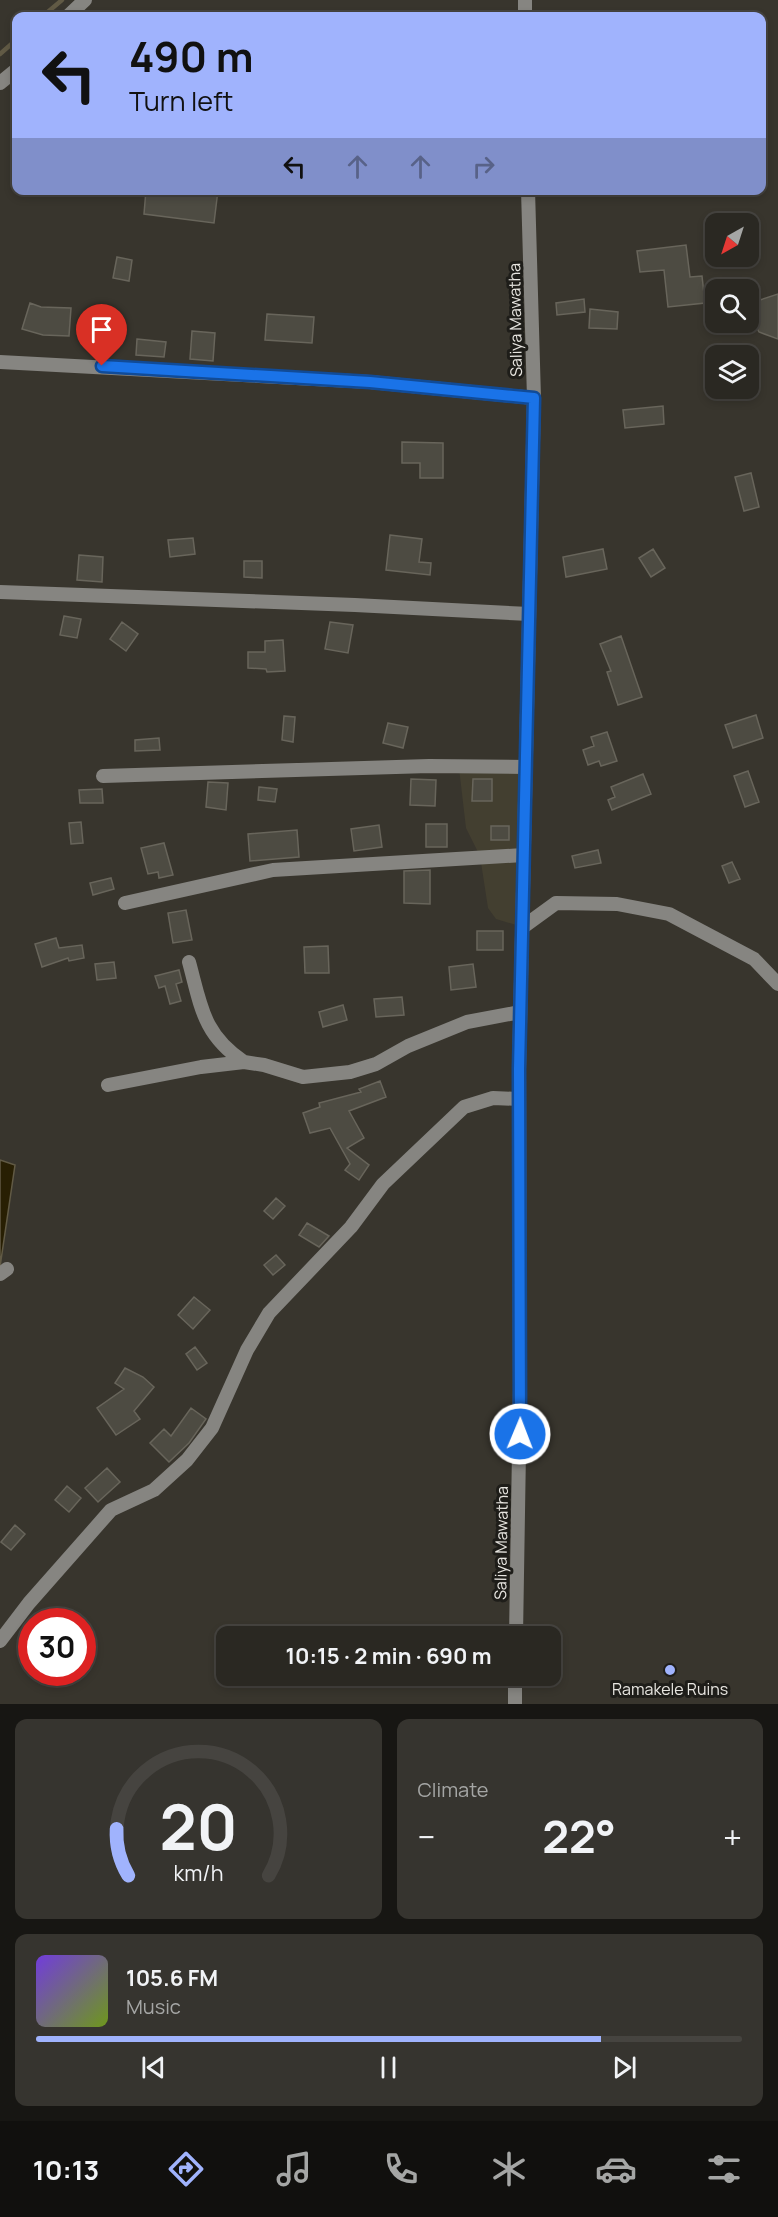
<!DOCTYPE html>
<html lang="en">
<head>
<meta charset="utf-8">
<style>
	:root { --surface:#2a2822; --page:#36342f; --text:#f1f3f6; --muted:#a5a6a5; --line:#464440; --accent:#a0b3fd }
	body { margin:0; font-family:Manrope,sans-serif; background:var(--page); color:var(--text); height:100vh; display:flex; flex-direction:column; font-size:22px; white-space:nowrap }
	* { box-sizing:border-box; margin:0 }
	p { font-size:20px; color:var(--muted) }
	.icon { flex:none; width:33px; height:33px; fill:none; stroke:currentColor; stroke-width:2; stroke-linecap:round; stroke-linejoin:round }
	.map { position:relative; height:1704px; overflow:hidden }
	.sheet { display:flex; flex-direction:column; gap:15px; padding:15px; background:#171613; flex:1 }
	.sheet>* { flex:none }
	.banner { position:absolute; left:12px; top:12px; width:754px; height:183px; border-radius:12px; box-shadow:0 3px 9px #0003,0 0 0 2px var(--line); background:#a0b3fd; color:#111; overflow:hidden }
	.needle { width:39px; rotate:219deg }
	.buttons { position:absolute; left:705px; top:213px; display:grid; gap:12px }
	.buttons a { display:grid; place-items:center; width:54px; height:54px; border-radius:12px; background:var(--surface); box-shadow:0 3px 9px #0003,0 0 0 2px var(--line); font-size:30px }
	.speed { position:absolute; left:18px; top:1608px; display:flex; gap:12px; font-size:30px; font-weight:700; text-align:center }
	.speed>* { display:grid; place-content:center; width:78px; height:78px; border-radius:50%; background:var(--surface); box-shadow:0 3px 9px #0003,0 0 0 2px var(--line); line-height:1 }
	.speed .limit { border:9px solid #d22; background:#fff; color:#111 }
	.pin { position:absolute; display:grid; place-items:center; width:51px; height:51px; color:#fff; margin:-62px -26px; border-radius:50% 50% 50% 0; rotate:-45deg; box-shadow:0 0 6px #0007 }
	.pin .icon { rotate:45deg }
	.me { position:absolute; width:66px; margin:-33px; rotate:1deg; stroke-linejoin:round; filter:drop-shadow(0 0 4px #0008) }
	.turn { display:flex; align-items:center; gap:21px; height:126px; padding:0 18px; font-size:27px }
	.turn .icon { width:78px; height:78px; stroke-width:2.5 }
	.turn b { display:block; font-size:42px; line-height:51px }
	.lanes { display:flex; align-items:center; height:57px; padding:0 18px; background:#0003; justify-content:center; gap:30px; direction:ltr }
	.lanes .off { opacity:.35 }
	.big { font-size:45px; font-weight:700; line-height:1.1 }
	.sheet .widget { flex:1; display:flex; flex-direction:column; justify-content:center; gap:9px; min-width:0; padding:0 21px; border-radius:12px; background:var(--page) }
	.sheet .dial { align-items:center; gap:0 }
	.dial svg { height:156px; overflow:visible; fill:none; stroke:var(--line); stroke-width:7; stroke-linecap:round; text-anchor:middle }
	.dial text { fill:var(--text); stroke:none }
	.song { display:flex; align-items:center; gap:18px }
	.cover { width:72px; height:72px; border-radius:9px; background:linear-gradient(135deg,hsl(260 70% 55%),hsl(80 70% 35%)) }
	.played { height:6px; border-radius:3px; background:linear-gradient(90deg,var(--accent) 80%,var(--line) 80%) }
	.keys { display:flex; justify-content:space-around; direction:ltr }
	.heat { display:flex; justify-content:space-between; align-items:center; font-size:33px; direction:ltr }
	.sheet .tiles { flex:1; display:grid; gap:15px; grid-template-columns:1fr 1fr }
	.widget:last-child { grid-column:span 2 }
	.trip { position:absolute; left:216px; top:1626px; width:345px; height:60px; border-radius:12px; background:var(--surface); box-shadow:0 3px 9px #0003,0 0 0 2px var(--line); font-weight:700; line-height:60px; text-align:center }
	.menu { display:flex; height:96px; justify-content:space-around; align-items:center; background:#11100e; color:var(--muted) }
	.menu .icon { width:42px; height:42px }
	.menu .active { color:var(--accent) }
	.menu b { font-size:27px; color:var(--text) }
	.map>svg:first-child { display:block }
</style>
</head>
<body>
<div class="map">
<svg width="778" height="1704" viewBox="0 0 778 1704">
	<rect width="100%" height="100%" fill="#38352d"/>
	<path fill="#433f30" d="M526 767 523 927 496 919 488 908 480 856 466 828 459 768Z"/>
	<path fill="#281f03" stroke="#615a45" stroke-width="1.5" d="M0 1160 15 1165 0 1267Z"/>
	<g fill="none" stroke-linecap="round" stroke-linejoin="round">
		<path stroke="#615a45" stroke-width="4.5" d="M43 16 62 0
			M0 54 16 40"/>
	</g>
	<path fill="#4d4b42" stroke="#68655b" stroke-width="1.5" d="M146 190 200 194V190H218L214 223 144 214Z
		M686 245 690 277 702 276 705 303 668 307 664 270 640 272 637 251Z
		M117 257 132 260 129 281 113 278Z
		M778 294V339L759 332 752 319 755 305 760 300Z
		M584 299 585 312 557 315 556 303Z
		M30 303 41 307 71 308 69 336 43 335 22 329Z
		M590 309 618 312 617 329 589 328Z
		M267 314 314 317 312 343 265 340Z
		M192 331 215 333 213 361 190 359Z
		M137 339 166 342 164 357 136 355Z
		M663 406 664 424 625 428 623 410Z
		M402 442 443 443V478H420V463H402Z
		M751 473 759 507 744 511 735 477Z
		M390 535 422 539 419 562 431 563 430 575 386 570Z
		M193 538 195 554 170 557 168 540Z
		M603 549 607 569 566 577 563 557Z
		M653 549 665 568 651 577 639 558Z
		M79 555 103 557 102 582 77 580Z
		M244 561H262V578L244 577Z
		M64 616 81 619 77 638 60 635Z
		M122 622 138 634 126 651 110 639Z
		M330 622 353 625 348 653 325 649Z
		M621 636 642 697 618 705 607 672 611 671 600 644Z
		M283 640 285 671 267 672 266 669 248 668V652H265V641Z
		M756 715 763 738 733 748 725 725Z
		M284 716 295 717 293 742 282 740Z
		M388 723 408 727 403 748 383 743Z
		M607 732 617 761 601 766 599 761 588 765 583 750 594 746 591 737Z
		M159 738 160 750 135 751V740Z
		M748 771 759 802 745 807 734 776Z
		M643 774 651 794 612 810 608 800 615 797 611 787Z
		M411 779 436 780 435 806 410 805Z
		M473 779H492V801H472Z
		M208 782 228 783 226 810 206 807Z
		M259 787 277 789 275 802 258 800Z
		M102 789 103 803H80L79 790Z
		M81 822 83 843 71 844 69 823Z
		M426 824H447V847H426Z
		M379 825 382 847 354 851 351 829Z
		M491 826H509V840H491Z
		M297 830 299 857 250 861 248 834Z
		M164 843 173 875 159 878 158 872 148 874 141 848Z
		M598 850 601 863 575 868 572 856Z
		M732 862 740 879 729 883 722 866Z
		M430 870V904L404 903V871Z
		M111 878 114 889 93 895 90 883Z
		M186 910 192 940 173 943 168 913Z
		M477 931H503V950H477Z
		M56 938 59 948 82 945 84 958 69 961 68 958 42 967 35 944Z
		M328 946 329 973H305L304 947Z
		M114 962 116 978 97 980 95 964Z
		M473 964 476 987 451 990 449 967Z
		M179 970 182 982 176 984 181 1001 170 1004 165 986 159 988 155 976Z
		M402 997 404 1015 376 1017 374 999Z
		M343 1005 347 1020 323 1027 319 1012Z
		M380 1081 386 1097 349 1111 364 1138 347 1148 369 1165 359 1180 345 1170 350 1164 330 1128 310 1133 303 1113 320 1107 319 1103 361 1092 359 1089Z
		M276 1198 285 1206 273 1219 264 1211Z
		M307 1223 329 1236 319 1247 299 1235Z
		M276 1255 285 1265 273 1275 264 1265Z
		M194 1297 210 1310 193 1329 178 1315Z
		M195 1347 207 1363 197 1370 186 1354Z
		M125 1368 143 1377 154 1387 134 1411 140 1419 116 1435 97 1408 124 1389 115 1383Z
		M191 1408 206 1419 189 1443 169 1462 150 1443 164 1429 171 1436Z
		M107 1468 120 1482 98 1502 85 1488Z
		M67 1486 81 1498 69 1512 55 1500Z
		M15 1525 25 1534 11 1550 1 1542Z"/>
	<g fill="none" stroke-linecap="round" stroke-linejoin="round">
		<path stroke="#868581" stroke-width="14" d="M525 0V16
			M68 16 85 0
			M0 83 16 70
			M0 362 370 382 534 398
			M0 592 355 605 529 614
			M103 776 429 766 526 767
			M125 903 273 870 523 855
			M523 927 556 903 617 904 669 914 754 959 778 984
			M189 962C201 1006 203 1035 244 1062
			M108 1085 201 1067 244 1062 264 1065 303 1077 350 1072 376 1064 408 1046 467 1022 520 1012
			M0 1274 7 1269
			M516 1636 520 1389 519 1069 534 398 528 190
			M0 1641 29 1603 111 1510 154 1490 187 1460 212 1428 247 1350 269 1313 351 1227 383 1184 464 1107 493 1098 519 1099
			M515 1704V1676"/>
	</g>
	<g fill="none" stroke-linecap="round" stroke-linejoin="round">
		<defs>
			<path id="route" d="M102 366 370 382 534 398 519 1069 520 1434"/>
		</defs>
		<use href="#route" stroke="#114b97" stroke-width="15"/>
		<use href="#route" stroke="#1a73e8" stroke-width="10"/>
	</g>
	<circle fill="#a0b3fd" stroke="#1e1d19" stroke-width="2" cx="670" cy="1670" r="6"/>
	<g text-anchor="middle" stroke-width="6" stroke-linejoin="round" paint-order="stroke">
		<g font-size="16" fill="#e7e5e0" stroke="#1e1d19">
			<text transform="translate(515 320) rotate(-91)" y="6">Saliya Mawatha</text>
			<text transform="translate(501 1543) rotate(-89)" y="6">Saliya Mawatha</text>
		</g>
		<g font-size="16" fill="#e7e5e0" stroke="#1e1d19">
			<text x="670" y="1695">Ramakele Ruins</text>
		</g>
	</g>
</svg>
<div class="buttons">
<a><svg class="needle" viewBox="-14 -14 28 28"><path d="M0-13l5 13h-10z" fill="#e53935"/><path d="M0 13l5-13h-10z" fill="#a5a6a5"/></svg></a>
<a><svg class="icon" aria-label="search" viewBox="0 0 24 24"><circle cx="10" cy="10" r="6"/><path d="M15 15l6 6"/></svg></a>
<a><svg class="icon" aria-label="layers" viewBox="0 0 24 24"><path d="M12 4l9 5-9 5-9-5zM3 14l9 5 9-5"/></svg></a>
</div>
<div class="speed"><div class="limit">30</div></div>
<div class="pin" style="left:102px;top:366px;background:#d93025"><svg class="icon" aria-label="arrive" viewBox="0 0 24 24"><path d="M6 21V4h12l-3 4 3 4H6"/></svg></div>
<svg class="me" style="left:520px;top:1434px" viewBox="-20 -20 40 40"><circle r="17" fill="#1a73e8" stroke="#fff" stroke-width="3"/><path d="M0-11L8 9 0 5-8 9z" fill="#fff"/></svg>
<div class="trip">10:15 · 2 min · 690 m</div>
<div class="banner">
<div class="turn"><svg class="icon" aria-label="left" viewBox="0 0 24 24"><path d="M17 20v-9H6M10 6l-5 5 5 5"/></svg><div><b>490 m</b>Turn left</div></div>
<div class="lanes"><svg class="icon" aria-label="left" viewBox="0 0 24 24"><path d="M17 20v-9H6M10 6l-5 5 5 5"/></svg><svg class="icon off" aria-label="ahead" viewBox="0 0 24 24"><path d="M12 20V5M6 11l6-6 6 6"/></svg><svg class="icon off" aria-label="ahead" viewBox="0 0 24 24"><path d="M12 20V5M6 11l6-6 6 6"/></svg><svg class="icon off" aria-label="right" viewBox="0 0 24 24"><path d="M7 20v-9h11M14 6l5 5-5 5"/></svg></div>
</div>
</div>
<section class="sheet">
<div class="tiles">
<div class="widget dial"><svg viewBox="0 0 100 80">
<path d="M14 69A42 42 0 1 1 86 69"/>
<path d="M14 69A42 42 0 0 1 8 45" stroke="#a0b3fd"/>
<text x="50" y="56" font-size="32" font-weight="700">20</text>
<text x="50" y="72" font-size="11">km/h</text>
</svg></div>
<div class="widget"><p>Climate</p>
<div class="heat"><a>−</a><b class="big">22°</b><a>+</a></div>
</div>
<div class="widget">
<div class="song"><i class="cover"></i><div><b>105.6 FM</b><p>Music</p></div></div>
<div class="played"></div>
<div class="keys"><svg class="icon" aria-label="previous" viewBox="0 0 24 24"><path d="M18 5L8 12l10 7zM5 5v14"/></svg><svg class="icon" aria-label="pause" viewBox="0 0 24 24"><path d="M8 5v14M16 5v14"/></svg><svg class="icon" aria-label="next" viewBox="0 0 24 24"><path d="M6 5l10 7-10 7zM19 5v14"/></svg></div>
</div>
</div>
</section>
<nav class="menu">
<b>10:13</b>
<svg class="icon active" aria-label="directions" viewBox="0 0 24 24"><path d="M12 3l9 9-9 9-9-9zM9 14v-3h6M13 9l2 2-2 2"/></svg>
<svg class="icon" aria-label="music" viewBox="0 0 24 24"><path d="M9 18V5l10-2v13"/><circle cx="6" cy="18" r="3"/><circle cx="16" cy="16" r="3"/></svg>
<svg class="icon" aria-label="phone" viewBox="0 0 24 24"><path d="M5 4h4l2 5-3 2q2 4 5 5l2-3 5 2v4C11 20 4 13 5 4z"/></svg>
<svg class="icon" aria-label="climate" viewBox="0 0 24 24"><path d="M12 3v18M4 7l16 10M4 17L20 7"/></svg>
<svg class="icon" aria-label="car" viewBox="0 0 24 24"><path d="M5 17H2v-5l4-1 3-4h7l3 4 3 1v5h-3M9 17h6M6 11h13"/><circle cx="7" cy="17" r="2"/><circle cx="17" cy="17" r="2"/></svg>
<svg class="icon" aria-label="filters" viewBox="0 0 24 24"><path d="M4 7h16M4 17h16"/><circle cx="9" cy="7" r="2"/><circle cx="15" cy="17" r="2"/></svg>
</nav>
</body>
</html>
